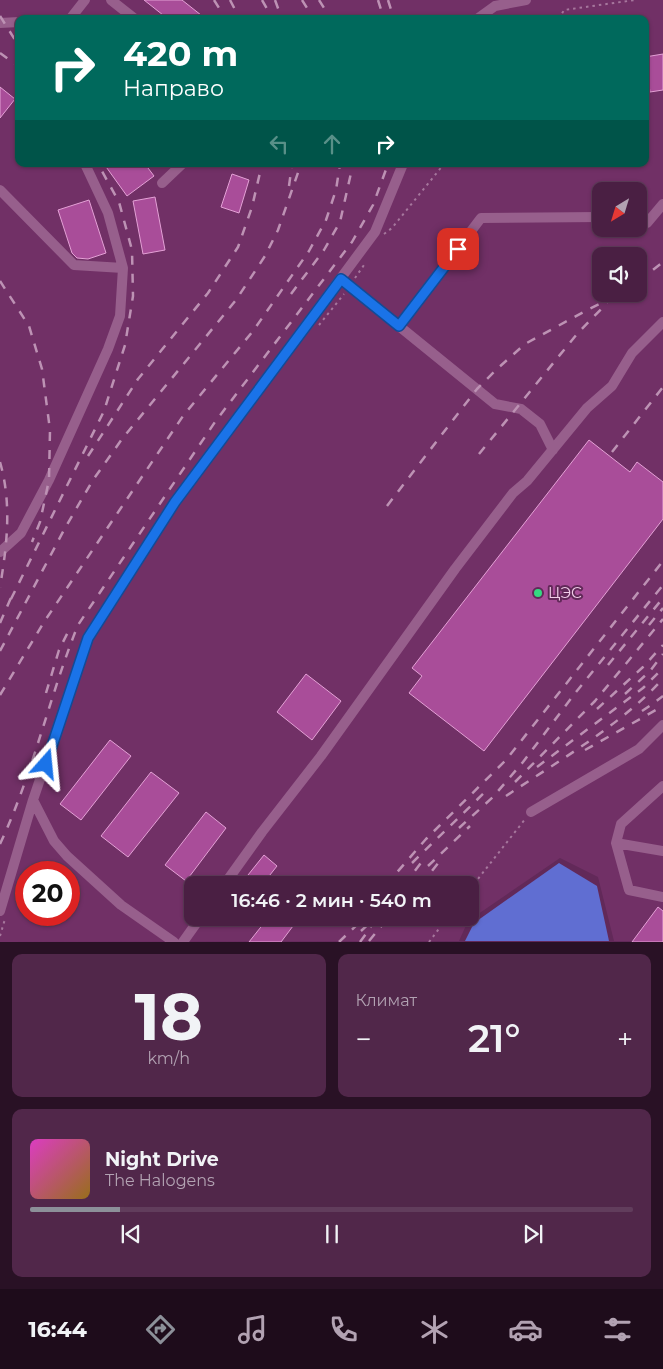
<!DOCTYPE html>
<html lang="ru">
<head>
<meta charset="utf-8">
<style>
	:root { --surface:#4a1f43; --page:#51274a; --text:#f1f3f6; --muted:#b2a2b2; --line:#613d5c; --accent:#8c9099 }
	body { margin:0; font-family:Montserrat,sans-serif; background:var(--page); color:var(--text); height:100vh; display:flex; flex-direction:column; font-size:19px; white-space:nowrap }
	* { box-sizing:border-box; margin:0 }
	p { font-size:16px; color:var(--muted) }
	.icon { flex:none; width:28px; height:28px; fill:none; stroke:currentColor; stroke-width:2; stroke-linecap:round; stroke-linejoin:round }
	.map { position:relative; height:942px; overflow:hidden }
	.sheet { display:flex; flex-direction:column; gap:12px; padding:12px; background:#291125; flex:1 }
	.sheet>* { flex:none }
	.hud { position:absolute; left:15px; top:15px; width:634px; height:152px; border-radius:10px; box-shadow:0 1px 4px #0004,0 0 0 1px var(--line); background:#00695c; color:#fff; overflow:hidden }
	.needle { width:32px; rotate:218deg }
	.tools { position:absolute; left:592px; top:182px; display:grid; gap:10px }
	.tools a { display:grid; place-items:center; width:55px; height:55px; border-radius:10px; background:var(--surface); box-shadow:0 1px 4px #0004,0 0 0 1px var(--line); font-size:25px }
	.speed { position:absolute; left:15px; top:861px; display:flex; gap:10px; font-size:25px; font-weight:700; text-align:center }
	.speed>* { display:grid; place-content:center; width:65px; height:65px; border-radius:50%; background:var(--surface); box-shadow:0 1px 4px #0004,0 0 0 1px var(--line); line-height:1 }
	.speed .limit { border:8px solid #d22; background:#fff; color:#111 }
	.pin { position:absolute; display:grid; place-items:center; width:42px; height:42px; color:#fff; margin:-21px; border-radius:10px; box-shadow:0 2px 8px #0006 }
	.me { position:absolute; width:55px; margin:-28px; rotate:18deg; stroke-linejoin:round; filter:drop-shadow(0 0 4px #0008) }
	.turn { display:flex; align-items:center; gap:18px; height:105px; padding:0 25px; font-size:22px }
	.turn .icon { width:65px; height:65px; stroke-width:2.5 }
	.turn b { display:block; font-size:35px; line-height:42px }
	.lanes { display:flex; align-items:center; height:48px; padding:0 25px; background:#0003; justify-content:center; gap:25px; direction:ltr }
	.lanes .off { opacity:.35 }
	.big { font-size:38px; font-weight:600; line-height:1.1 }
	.sheet .card { flex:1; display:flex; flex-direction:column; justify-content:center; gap:8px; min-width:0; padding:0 18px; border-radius:10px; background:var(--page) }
	.sheet .dial { align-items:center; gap:0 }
	.dial b { font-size:65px; line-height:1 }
	.song { display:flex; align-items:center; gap:15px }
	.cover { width:60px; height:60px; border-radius:8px; background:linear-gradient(135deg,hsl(310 70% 55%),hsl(40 70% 35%)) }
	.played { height:5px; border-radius:2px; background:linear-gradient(90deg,var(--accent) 15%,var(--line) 15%) }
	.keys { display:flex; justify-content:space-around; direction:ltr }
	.heat { display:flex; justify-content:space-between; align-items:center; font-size:28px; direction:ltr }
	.sheet .tiles { flex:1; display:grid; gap:12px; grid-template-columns:1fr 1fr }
	.card:last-child { grid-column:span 2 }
	.trip { position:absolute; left:184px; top:876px; width:295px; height:50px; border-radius:10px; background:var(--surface); box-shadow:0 1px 4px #0004,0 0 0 1px var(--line); font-weight:600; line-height:50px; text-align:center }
	.tab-bar { display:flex; height:80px; justify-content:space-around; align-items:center; background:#1e0c1b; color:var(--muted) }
	.tab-bar .icon { width:35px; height:35px }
	.tab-bar .active { color:var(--accent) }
	.tab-bar b { font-size:22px; color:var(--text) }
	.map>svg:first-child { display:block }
</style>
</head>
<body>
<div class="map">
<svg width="663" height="942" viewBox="0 0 663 942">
	<rect width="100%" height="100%" fill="#622959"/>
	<path fill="#713066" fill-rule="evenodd" d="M0 0H663V941H614L598 877 560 858 468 921 459 941 0 942ZM19 19H645V164H19ZM601 191H639V229H601ZM601 256H639V294H601ZM26 872H69V915H26ZM192 885H470V918H192Z"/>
	<path fill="#606ed2" d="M559 863 597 886 609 941H465L474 923Z"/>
	<path fill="#a94d99" stroke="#e4a1d6" d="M144 0H182L206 19H168Z
		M663 54V90L650 92 645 57Z
		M0 87 15 99 0 118Z
		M104 164H145L154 176 127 196Z
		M232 174 249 180 239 213 221 207Z
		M155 197 165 250 143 254 133 201Z
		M89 200 106 253 88 259 77 258 72 253 58 210Z
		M589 440 630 472 637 462 663 482V519L484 751 409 693 422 676 412 668Z
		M306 674 341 701 312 740 277 712Z
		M110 740 131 756 81 820 60 804Z
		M151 772 179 793 128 857 101 836Z
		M206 812 226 828 186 881 165 865Z
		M264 855 277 866 262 885H240Z
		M658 907 663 911V942H632Z
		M268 918H299L281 942H249Z"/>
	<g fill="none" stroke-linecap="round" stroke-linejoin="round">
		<path stroke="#a6779d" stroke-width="2" stroke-dasharray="2.5 4" stroke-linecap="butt" d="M559 19 564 10 635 0
			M384 234 392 228 444 164
			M355 278 364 265
			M319 325 344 294
			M470 889 526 818
			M0 936 5 919
			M429 942 447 918"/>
		<path stroke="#975f8c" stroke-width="10" d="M111 0 135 19
			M70 19 85 0
			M477 19 495 6 526 0
			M0 23 19 22
			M162 183 182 164
			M0 190 74 265 123 268
			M639 221 647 223 663 204
			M341 279 495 404 521 409 540 424 553 450
			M399 326 481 218 601 217
			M0 552 21 533 49 480 108 349 120 316 123 268 108 213 85 164
			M663 786 621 824 616 843 629 890 663 897
			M33 800 54 841 67 856 121 905 174 942
			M531 812 639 749 663 725
			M616 843 663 851
			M224 885 262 832 321 756 455 569 513 493 527 481 587 408 612 386 632 353 663 322
			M0 911 33 800 88 638 175 502 375 232 403 164
			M183 942 200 918"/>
		<path stroke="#bd92b4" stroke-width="2.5" stroke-dasharray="9 9" stroke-linecap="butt" d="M214 0 226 19
			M230 0 240 19
			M262 0 273 19
			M275 0 282 19
			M302 0 314 19
			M319 0 331 19
			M378 0 384 19
			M388 0 394 19
			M0 16 19 46
			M0 53 19 67
			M289 186 292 164
			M0 281 29 326 42 369 50 430 49 480 40 522 32 542
			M639 281 663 262
			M291 294 324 250 340 222 353 164
			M612 452 663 387
			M479 454 577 334 607 303
			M88 456 138 379 208 293 238 247 252 207 262 164
			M0 462C12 504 7 545 0 587
			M387 506 453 420 477 389 497 369 525 344 589 309 620 294
			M11 599 104 411 125 345 133 296 132 250 119 202 98 164
			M0 623 13 593
			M649 625 663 608
			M0 651 65 528 93 480 122 439 236 300 265 256 278 230 301 164
			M608 665 663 598
			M46 693 59 650 68 632
			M625 694 650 671 663 654
			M0 695 44 622 183 416 253 331 309 251 326 220 336 190 340 164
			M597 709 643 667 663 645
			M642 711 651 705 663 696
			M585 750 663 706
			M537 767 643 688 663 668
			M515 782 595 701 663 619
			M506 796C558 761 615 729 658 684
			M459 828 493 797 523 762 576 692 663 585
			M0 844C33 774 49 697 78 625L215 422 352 242 373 205 388 164
			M412 863 485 792
			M428 866 470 826
			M386 885 426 839 506 760 663 561
			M404 885 424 859
			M421 885 439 862
			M361 931 375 918
			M369 941 388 918
			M339 942 364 918
			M360 942 371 927"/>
	</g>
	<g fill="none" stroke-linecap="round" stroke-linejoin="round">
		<defs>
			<path id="route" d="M46 764 88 638 175 502 341 279 399 326 458 249"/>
		</defs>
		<use href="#route" stroke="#114b97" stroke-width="12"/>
		<use href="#route" stroke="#1a73e8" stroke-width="9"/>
	</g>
	<circle fill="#35d881" stroke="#622959" stroke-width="2" cx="538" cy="593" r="5"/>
	<g text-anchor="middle" stroke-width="4" stroke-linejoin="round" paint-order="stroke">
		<g font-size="15" fill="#f1cee9" stroke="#622959" text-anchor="start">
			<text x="548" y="598">ЦЭС</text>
		</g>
	</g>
</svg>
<div class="tools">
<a><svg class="needle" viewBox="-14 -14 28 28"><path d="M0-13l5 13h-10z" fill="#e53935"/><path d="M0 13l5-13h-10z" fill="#b2a2b2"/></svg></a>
<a><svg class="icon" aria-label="sound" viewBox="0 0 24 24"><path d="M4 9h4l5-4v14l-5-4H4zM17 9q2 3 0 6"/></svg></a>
</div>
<div class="speed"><div class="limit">20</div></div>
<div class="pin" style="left:458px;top:249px;background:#d93025"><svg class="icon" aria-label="arrive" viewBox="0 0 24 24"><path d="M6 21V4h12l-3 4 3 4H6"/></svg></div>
<svg class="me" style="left:46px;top:764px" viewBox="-20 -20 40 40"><path d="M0-17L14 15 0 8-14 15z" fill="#1a73e8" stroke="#fff" stroke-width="4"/></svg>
<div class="trip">16:46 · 2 мин · 540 m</div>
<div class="hud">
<div class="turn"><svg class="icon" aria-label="right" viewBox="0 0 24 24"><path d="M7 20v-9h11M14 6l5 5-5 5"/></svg><div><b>420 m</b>Направо</div></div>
<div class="lanes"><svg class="icon off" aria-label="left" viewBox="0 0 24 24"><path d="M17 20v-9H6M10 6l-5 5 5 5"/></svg><svg class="icon off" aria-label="ahead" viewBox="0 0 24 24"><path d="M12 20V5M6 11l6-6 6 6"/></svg><svg class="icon" aria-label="right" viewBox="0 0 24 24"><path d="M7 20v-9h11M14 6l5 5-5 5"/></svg></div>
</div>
</div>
<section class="sheet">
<div class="tiles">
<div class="card dial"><b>18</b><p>km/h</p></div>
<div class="card"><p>Климат</p>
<div class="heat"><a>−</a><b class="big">21°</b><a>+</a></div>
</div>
<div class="card">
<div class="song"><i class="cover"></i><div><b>Night Drive</b><p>The Halogens</p></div></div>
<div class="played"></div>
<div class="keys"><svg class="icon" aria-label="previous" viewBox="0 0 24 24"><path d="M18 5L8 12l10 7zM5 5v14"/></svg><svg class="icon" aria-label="pause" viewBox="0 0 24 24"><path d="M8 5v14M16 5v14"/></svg><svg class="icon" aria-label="next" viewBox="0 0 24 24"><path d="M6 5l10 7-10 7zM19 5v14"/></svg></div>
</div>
</div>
</section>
<nav class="tab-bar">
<b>16:44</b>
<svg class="icon active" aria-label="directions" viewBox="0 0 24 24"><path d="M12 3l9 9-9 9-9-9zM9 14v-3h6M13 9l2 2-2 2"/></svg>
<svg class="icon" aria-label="music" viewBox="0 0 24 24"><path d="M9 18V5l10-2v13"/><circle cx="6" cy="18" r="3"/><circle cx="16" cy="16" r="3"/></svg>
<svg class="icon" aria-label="phone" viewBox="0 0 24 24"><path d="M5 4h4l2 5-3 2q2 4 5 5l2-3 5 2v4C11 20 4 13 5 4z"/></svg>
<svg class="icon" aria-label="climate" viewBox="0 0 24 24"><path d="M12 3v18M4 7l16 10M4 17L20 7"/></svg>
<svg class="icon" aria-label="car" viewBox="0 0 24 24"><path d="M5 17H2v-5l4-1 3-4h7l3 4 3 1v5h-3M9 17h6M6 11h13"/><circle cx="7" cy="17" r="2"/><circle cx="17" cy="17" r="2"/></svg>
<svg class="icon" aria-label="filters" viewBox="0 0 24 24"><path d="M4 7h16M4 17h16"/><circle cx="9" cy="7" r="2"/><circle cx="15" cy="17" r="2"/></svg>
</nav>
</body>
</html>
